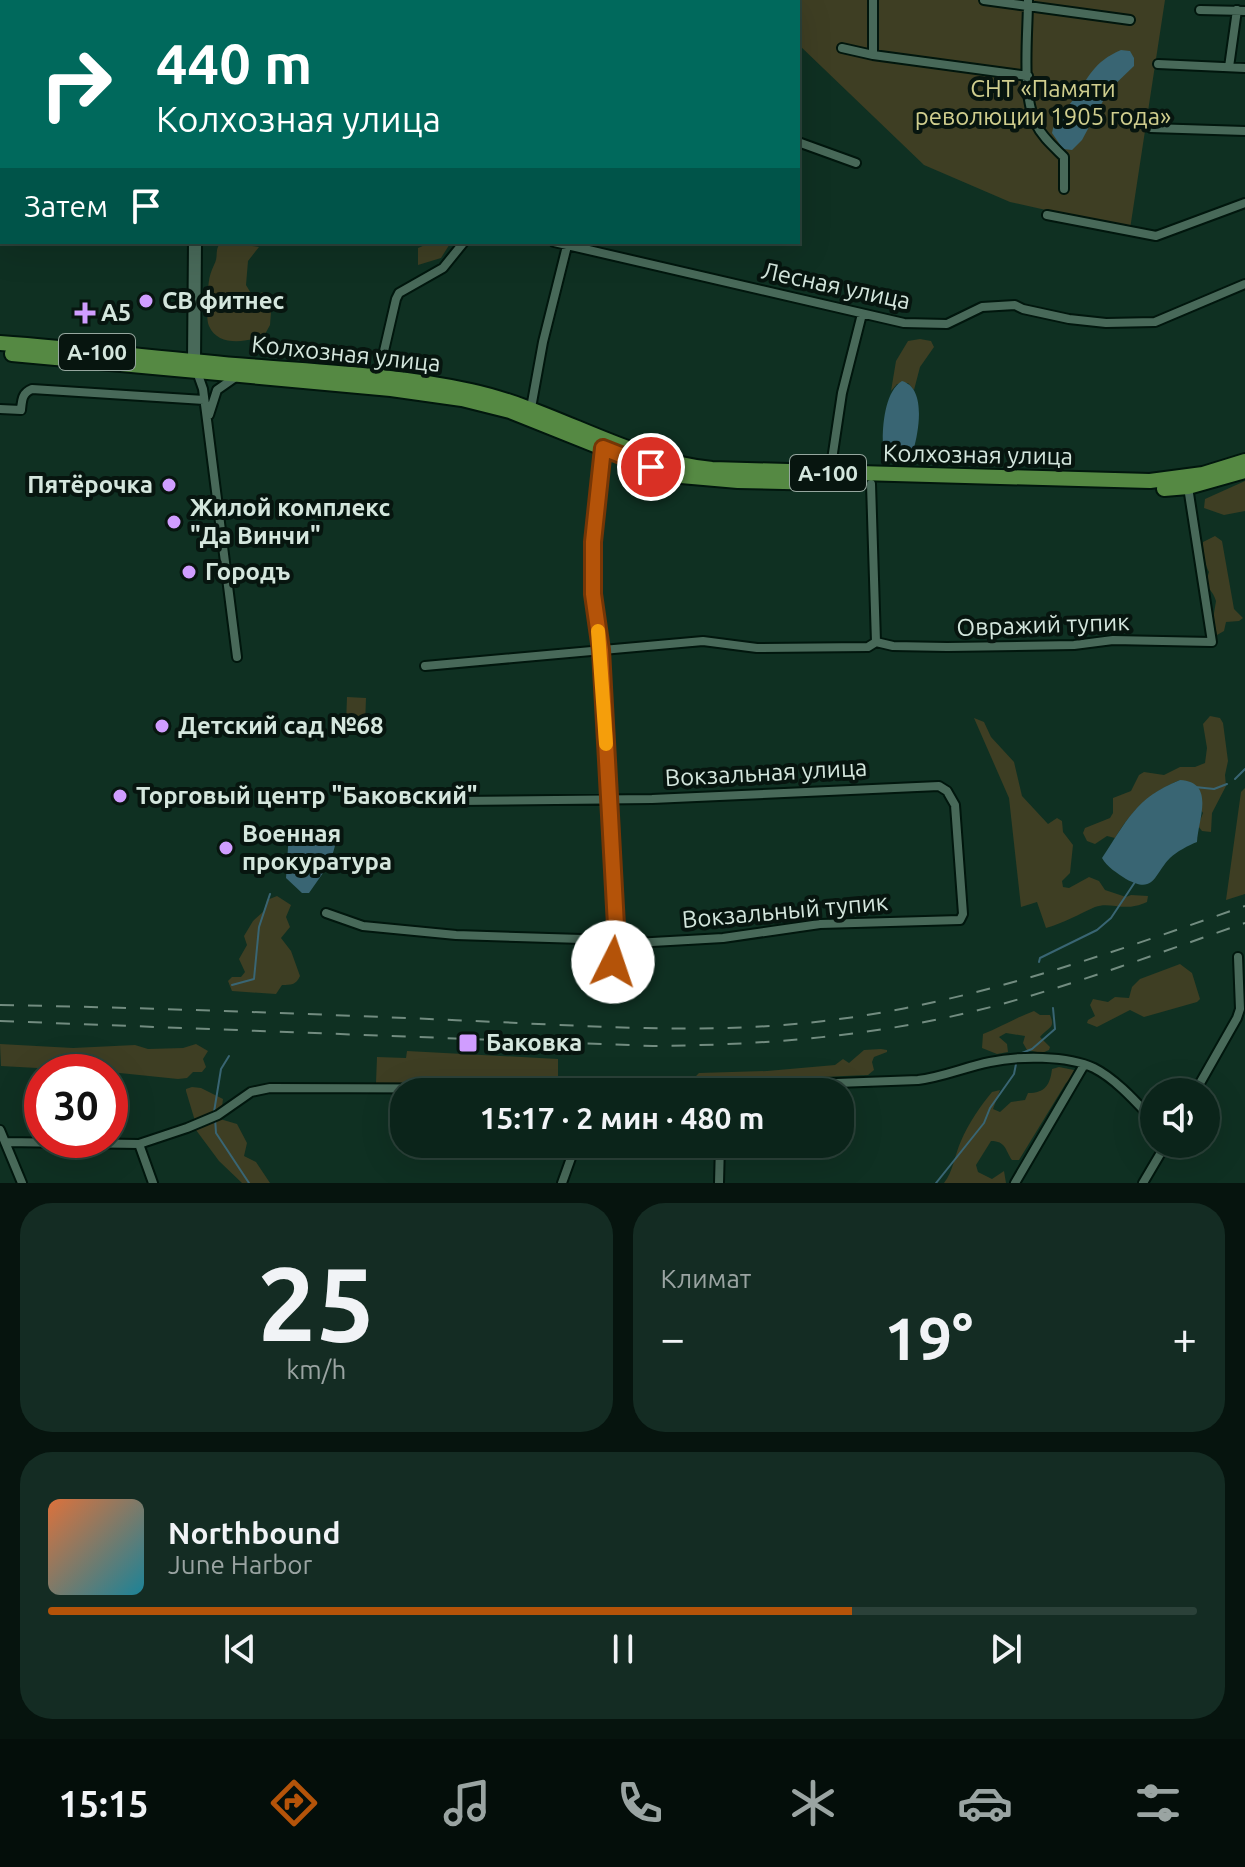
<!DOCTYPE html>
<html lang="ru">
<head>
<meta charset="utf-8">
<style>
	:root { --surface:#0b241a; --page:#142c23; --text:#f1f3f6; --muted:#9aa4a2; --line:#2b4139; --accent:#b45309 }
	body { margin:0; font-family:Ubuntu,sans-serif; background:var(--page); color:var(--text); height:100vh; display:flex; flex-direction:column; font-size:30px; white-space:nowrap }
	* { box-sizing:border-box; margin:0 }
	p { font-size:26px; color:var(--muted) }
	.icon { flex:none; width:44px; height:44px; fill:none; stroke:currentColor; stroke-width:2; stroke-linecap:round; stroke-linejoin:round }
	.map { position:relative; height:1183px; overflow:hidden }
	.side { display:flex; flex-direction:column; gap:20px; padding:20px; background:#06140e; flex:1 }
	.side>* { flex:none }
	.hud { position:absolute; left:0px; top:0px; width:800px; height:244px; box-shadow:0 8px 32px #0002,0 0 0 2px var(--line); background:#00695c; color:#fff; overflow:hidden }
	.tools { position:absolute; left:1140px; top:1078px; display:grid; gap:16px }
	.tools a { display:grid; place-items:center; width:80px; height:80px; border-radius:50%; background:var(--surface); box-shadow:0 8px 32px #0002,0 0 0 2px var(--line); font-size:40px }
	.speed { position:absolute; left:24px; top:1054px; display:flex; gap:16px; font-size:40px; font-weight:700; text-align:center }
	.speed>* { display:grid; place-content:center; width:104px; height:104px; border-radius:50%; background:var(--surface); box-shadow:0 8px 32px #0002,0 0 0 2px var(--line); line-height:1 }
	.speed .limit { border:12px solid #d22; background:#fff; color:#111 }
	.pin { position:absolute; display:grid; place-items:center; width:68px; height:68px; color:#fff; margin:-34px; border:4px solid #fff; border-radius:50%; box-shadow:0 2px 8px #0007 }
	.me { position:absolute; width:88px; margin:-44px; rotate:4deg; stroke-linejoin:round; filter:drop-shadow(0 0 6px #0008) }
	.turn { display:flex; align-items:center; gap:28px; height:168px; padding:0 24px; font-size:36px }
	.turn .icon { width:104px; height:104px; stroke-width:2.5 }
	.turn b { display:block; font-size:56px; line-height:68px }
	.then { display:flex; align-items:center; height:76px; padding:0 24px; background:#0003; gap:16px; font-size:30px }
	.big { font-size:60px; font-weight:700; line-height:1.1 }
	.side .tile { flex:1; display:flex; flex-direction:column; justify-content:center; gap:12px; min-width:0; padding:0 28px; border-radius:32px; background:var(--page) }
	.side .dial { align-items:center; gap:0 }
	.dial b { font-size:104px; line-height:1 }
	.song { display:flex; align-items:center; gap:24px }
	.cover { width:96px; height:96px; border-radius:12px; background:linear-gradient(135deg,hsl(20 70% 55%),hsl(190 70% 35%)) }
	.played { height:8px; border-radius:4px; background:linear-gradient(90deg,var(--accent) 70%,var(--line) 70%) }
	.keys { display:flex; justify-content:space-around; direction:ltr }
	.heat { display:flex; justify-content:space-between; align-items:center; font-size:44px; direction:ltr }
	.side .tiles { flex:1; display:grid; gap:20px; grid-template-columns:1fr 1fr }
	.tile:last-child { grid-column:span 2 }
	.trip { position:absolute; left:390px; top:1078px; width:464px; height:80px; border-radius:32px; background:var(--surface); box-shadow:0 8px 32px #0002,0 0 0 2px var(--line); font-weight:700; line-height:80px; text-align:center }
	.tabs { display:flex; height:128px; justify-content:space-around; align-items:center; background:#040e0a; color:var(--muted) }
	.tabs .icon { width:56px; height:56px }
	.tabs .active { color:var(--accent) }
	.tabs b { font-size:36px; color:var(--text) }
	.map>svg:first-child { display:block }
</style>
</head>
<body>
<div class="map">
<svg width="1245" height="1183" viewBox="0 0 1245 1183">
	<rect width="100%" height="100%" fill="#0f3022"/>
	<path fill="#3e3e23" d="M728 0H1165L1130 229 1010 202 924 165 798 44V2Z
		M221 242 259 247 248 261 246 285 252 295 258 296 262 292 272 299 270 325 264 336C246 342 218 347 209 326 206 319 208 309 208 301 208 287 208 277 214 265 219 256 214 250 221 242Z
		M432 242H451L441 258 418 265V248Z
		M920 339 931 341 934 347 920 367 914 390 908 383 897 384 891 391 896 361 908 341Z
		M1245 481V511L1224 515 1204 508 1205 499Z
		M1215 536 1222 541 1234 609 1243 618 1239 621 1226 622 1224 631 1217 635 1213 619 1216 601C1212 587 1203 590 1209 572 1204 563 1203 552 1203 542Z
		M347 697 366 698 365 725 346 724Z
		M1210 716 1220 718 1223 723 1228 761 1225 775 1226 786 1212 813 1211 832 1202 831 1198 826 1203 813 1180 780C1149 793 1132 810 1115 838L1107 836 1095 844 1087 841 1083 833 1085 828 1110 818 1113 813V798L1131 791 1139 775 1144 772 1164 775 1180 767H1195L1205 763 1207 748 1203 724Z
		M974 718 984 722 991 737 1014 762 1022 796 1048 824 1057 818 1062 821 1063 832 1073 845 1070 873 1062 881 1063 887 1069 888 1089 877 1099 881 1105 890 1126 897 1131 895 1148 896 1147 902C1124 913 1111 901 1095 907 1079 914 1064 923 1046 928L1037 902 1021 907 1009 798Z
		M1245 788V894L1226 900 1241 792Z
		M277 896 291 905 286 917 290 927 281 938 291 951 300 976C296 985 291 985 282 985L276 994 232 991 228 981 232 977H241L245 972 239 959 247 945 244 936 253 921 264 911 267 900Z
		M1180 964 1192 973 1200 999 1197 1002 1144 1017 1130 1010 1097 1027 1087 1023 1088 1020 1095 1016 1090 1005 1093 999 1108 1002 1115 997 1129 998 1132 987 1140 979Z
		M1034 1011 1040 1015H1050C1056 1029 1048 1027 1040 1037L1050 1047 1049 1050 1042 1053 1027 1050 1023 1043 1025 1036 1006 1033 999 1037 1007 1044 1008 1052 997 1054 982 1048 983 1034C1001 1027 1015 1018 1034 1011Z
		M0 1044 73 1048 135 1045 148 1049 183 1048 196 1044 208 1051 203 1059 206 1067 202 1072H193L187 1078 178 1079 110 1072 1 1066Z
		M881 1049 887 1050V1052L874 1057 872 1062 874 1070 868 1075 702 1082 696 1076 699 1073 767 1071 835 1065 843 1059 849 1063 864 1050Z
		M407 1051 558 1059V1085L376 1083 377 1057 406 1058Z
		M1059 1067 1074 1070 1072 1078 1066 1083 1019 1160H1012C1005 1150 1006 1141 991 1141L976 1165 978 1172 992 1179 1004 1171 1006 1183H944C953 1172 955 1154 961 1141 968 1124 981 1105 992 1092L1000 1090 993 1109 1000 1112 1011 1102 1025 1100 1028 1093C1045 1093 1050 1085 1052 1069Z
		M192 1087 201 1088 223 1099 222 1107 195 1121 186 1091V1089Z
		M220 1119 237 1124 247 1143 244 1156 256 1162 270 1183H242L219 1161 196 1130Z"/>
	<path fill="#396573" d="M1121 50 1130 51 1134 58V66L1109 90 1082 140 1072 150 1063 149 1052 133C1054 119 1065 111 1073 100 1089 77 1093 62 1121 50Z
		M902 381C926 388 919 429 914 448 905 452 893 454 883 448 882 429 884 392 902 381Z
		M1180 780C1216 782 1198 820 1197 842 1189 845 1176 852 1170 858 1154 874 1155 895 1126 879 1117 873 1107 867 1102 858 1127 821 1135 798 1180 780Z
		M292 829 334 836 337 839 330 863 309 893H302L286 878 289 832Z"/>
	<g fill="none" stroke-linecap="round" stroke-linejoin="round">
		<path stroke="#396573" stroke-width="2" d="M413 2 414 0
			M1235 779 1245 769
			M1195 787 1214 789 1227 784
			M1039 962 1040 958 1097 930 1111 918 1135 882
			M232 985 254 979 259 927 270 894
			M1017 1055 1032 1049 1055 1029 1053 1008
			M214 1112 221 1069 229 1056
			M215 1118 216 1133 249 1183
			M936 1183 984 1123 990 1108 1014 1074 1016 1064"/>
		<defs>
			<path id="street" d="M733 0 737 2
				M984 0 1130 20
				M1028 0C1028 35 1021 92 1036 124 1042 137 1054 147 1064 157V189
				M1200 10 1245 11
				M842 48 873 55 1028 76
				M873 55V0
				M1158 64 1245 68
				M1229 67 1237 10
				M1151 128 1245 131
				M798 142 856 163
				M1047 215 1156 236 1245 203
				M554 242 904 323 947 324 982 307 1015 305 1023 309 1069 319 1106 323 1155 322 1245 284
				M196 369 203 389 207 420 237 657
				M378 377 396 299 399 293 443 268 464 242
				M531 408 543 342 567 246
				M0 409 21 410C22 400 22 393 32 389L204 400
				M209 415 217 390 237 376
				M603 448 593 542V594L601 650 617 944 607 997
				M830 473 842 393 862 314
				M871 484 876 642
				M876 642 893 646 947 647 1074 645 1113 640 1212 642 1188 487
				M425 666 703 641 757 648 868 647 876 642
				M326 913 363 926 456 935 582 939 617 944 723 938 820 924 960 920 963 914 955 805 947 791 939 786 652 799 457 801
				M597 1092 918 1080C943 1077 965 1067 990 1062 1018 1056 1067 1055 1094 1068 1116 1079 1137 1103 1154 1121
				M1195 1092 1237 1018 1240 1009 1238 957
				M0 1130 22 1183
				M5 1142 139 1144 187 1128 218 1115 251 1092 270 1088 550 1089 570 1092
				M139 1144 153 1183
				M562 1183 576 1144
				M719 1183 720 1144
				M1015 1183 1084 1065
				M1143 1183 1166 1144"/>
			<path id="secondary" d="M225 0V2
				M194 361 195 242"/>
			<path id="primary" d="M0 343C83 349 165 359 248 366 322 372 398 375 471 391 554 409 628 461 712 469L1150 481 1203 474 1245 461
				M12 354 391 389 462 399 510 411 640 463 681 476 738 481 827 483
				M1164 489 1188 487 1245 471"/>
		</defs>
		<use href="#street" stroke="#01160d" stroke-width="12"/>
		<use href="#secondary" stroke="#01160d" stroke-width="16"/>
		<use href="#primary" stroke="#01160d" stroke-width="18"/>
		<use href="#street" stroke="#486959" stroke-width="8"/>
		<use href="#secondary" stroke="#486959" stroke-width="12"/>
		<use href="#primary" stroke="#558943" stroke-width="14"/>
		<path stroke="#728c80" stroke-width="2" stroke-dasharray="14 14" stroke-linecap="butt" d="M0 1005C159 1008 317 1014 475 1021 589 1026 710 1035 824 1021 969 1004 1108 954 1245 906
			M0 1021 653 1046C767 1045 880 1036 991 1007 1077 984 1161 952 1245 923"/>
	</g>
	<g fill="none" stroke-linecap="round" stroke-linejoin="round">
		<defs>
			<path id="route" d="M613 962 617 944 601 650 593 594V542L603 448 651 467"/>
		</defs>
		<use href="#route" stroke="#753606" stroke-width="20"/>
		<use href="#route" stroke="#b45309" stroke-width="14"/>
		<path stroke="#f59e0b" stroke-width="14" d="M598 631 606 744"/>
	</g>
	<g fill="#d09dff" stroke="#07150f" stroke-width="3">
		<circle cx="146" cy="301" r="8"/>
		<path d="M81 301h8v8h8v8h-8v8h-8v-8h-8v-8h8z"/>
		<circle cx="169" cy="485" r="8"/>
		<circle cx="174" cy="522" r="8"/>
		<circle cx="189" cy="572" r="8"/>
		<circle cx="162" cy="726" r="8"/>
		<circle cx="120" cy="796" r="8"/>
		<circle cx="226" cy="848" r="8"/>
		<rect x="458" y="1033" width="20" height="20" rx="4"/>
	</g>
	<g text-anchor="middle" stroke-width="8" stroke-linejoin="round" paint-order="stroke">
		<g fill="#07150f" stroke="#96a79f" stroke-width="2">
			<rect x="59" y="334" width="76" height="36" rx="6"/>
			<rect x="790" y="455" width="76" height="36" rx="6"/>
		</g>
		<g font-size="22" font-weight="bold" fill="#d4e6dd">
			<text x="97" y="360">А-100</text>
			<text x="828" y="481">А-100</text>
		</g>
		<g font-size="24" fill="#d0ce8e" stroke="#07150f">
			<text x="1043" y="97">СНТ «Памяти<tspan x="1043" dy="28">революции 1905 года»</tspan></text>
		</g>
		<g font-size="24" fill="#d4e6dd" stroke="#07150f">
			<text transform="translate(836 286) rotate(12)" y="8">Лесная улица</text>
			<text transform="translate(346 354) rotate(6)" y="8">Колхозная улица</text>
			<text transform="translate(978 455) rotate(1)" y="8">Колхозная улица</text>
			<text transform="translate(1043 625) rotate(-2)" y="8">Овражий тупик</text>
			<text transform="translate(766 773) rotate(-3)" y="8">Вокзальная улица</text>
			<text transform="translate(785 911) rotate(-5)" y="8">Вокзальный тупик</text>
		</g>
		<g font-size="24" font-weight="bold" fill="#d4e6dd" stroke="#07150f" text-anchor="start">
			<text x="162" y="309">СВ фитнес</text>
			<text x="101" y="321">А5</text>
			<text x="153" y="493" text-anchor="end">Пятёрочка</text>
			<text x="190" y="516">Жилой комплекс<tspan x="190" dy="28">"Да Винчи"</tspan></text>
			<text x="205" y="580">Городъ</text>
			<text x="178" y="734">Детский сад №68</text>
			<text x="136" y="804">Торговый центр "Баковский"</text>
			<text x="242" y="842">Военная<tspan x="242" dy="28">прокуратура</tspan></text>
			<text x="486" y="1051">Баковка</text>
		</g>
	</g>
</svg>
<div class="tools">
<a><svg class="icon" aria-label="sound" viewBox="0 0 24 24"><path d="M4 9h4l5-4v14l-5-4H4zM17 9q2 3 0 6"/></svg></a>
</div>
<div class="speed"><div class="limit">30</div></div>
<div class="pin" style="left:651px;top:467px;background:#d93025"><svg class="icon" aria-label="arrive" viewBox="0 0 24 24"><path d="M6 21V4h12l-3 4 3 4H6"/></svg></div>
<svg class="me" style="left:613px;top:962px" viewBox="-20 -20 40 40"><circle r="19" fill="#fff"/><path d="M0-13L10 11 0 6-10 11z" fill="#b45309"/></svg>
<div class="trip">15:17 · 2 мин · 480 m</div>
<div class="hud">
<div class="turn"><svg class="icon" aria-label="right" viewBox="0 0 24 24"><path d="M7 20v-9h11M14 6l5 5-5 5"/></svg><div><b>440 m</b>Колхозная улица</div></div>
<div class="then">Затем<svg class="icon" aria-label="arrive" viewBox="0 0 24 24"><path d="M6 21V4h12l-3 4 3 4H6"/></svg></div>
</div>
</div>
<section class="side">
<div class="tiles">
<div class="tile dial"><b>25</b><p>km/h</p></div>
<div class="tile"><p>Климат</p>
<div class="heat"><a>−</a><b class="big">19°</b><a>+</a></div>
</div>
<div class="tile">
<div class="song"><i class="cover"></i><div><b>Northbound</b><p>June Harbor</p></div></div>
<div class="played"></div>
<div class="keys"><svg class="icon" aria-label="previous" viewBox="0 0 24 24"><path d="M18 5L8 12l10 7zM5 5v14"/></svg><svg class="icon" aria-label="pause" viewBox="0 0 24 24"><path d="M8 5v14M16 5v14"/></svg><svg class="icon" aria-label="next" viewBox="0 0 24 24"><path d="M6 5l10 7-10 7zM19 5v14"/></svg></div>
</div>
</div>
</section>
<nav class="tabs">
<b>15:15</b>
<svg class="icon active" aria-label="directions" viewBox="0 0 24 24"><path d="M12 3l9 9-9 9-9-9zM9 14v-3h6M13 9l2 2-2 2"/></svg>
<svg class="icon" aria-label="music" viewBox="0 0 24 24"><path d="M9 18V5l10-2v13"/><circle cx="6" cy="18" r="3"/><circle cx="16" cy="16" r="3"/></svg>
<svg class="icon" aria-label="phone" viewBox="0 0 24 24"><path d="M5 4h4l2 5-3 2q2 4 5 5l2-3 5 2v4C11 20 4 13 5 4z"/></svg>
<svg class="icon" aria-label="climate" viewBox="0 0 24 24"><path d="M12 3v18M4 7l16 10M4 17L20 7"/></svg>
<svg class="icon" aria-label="car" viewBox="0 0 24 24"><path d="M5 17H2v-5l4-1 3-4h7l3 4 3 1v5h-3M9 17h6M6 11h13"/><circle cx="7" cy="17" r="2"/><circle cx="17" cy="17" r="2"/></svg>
<svg class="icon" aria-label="filters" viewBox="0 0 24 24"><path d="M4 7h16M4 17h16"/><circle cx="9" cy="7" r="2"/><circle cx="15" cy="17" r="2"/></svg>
</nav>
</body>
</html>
